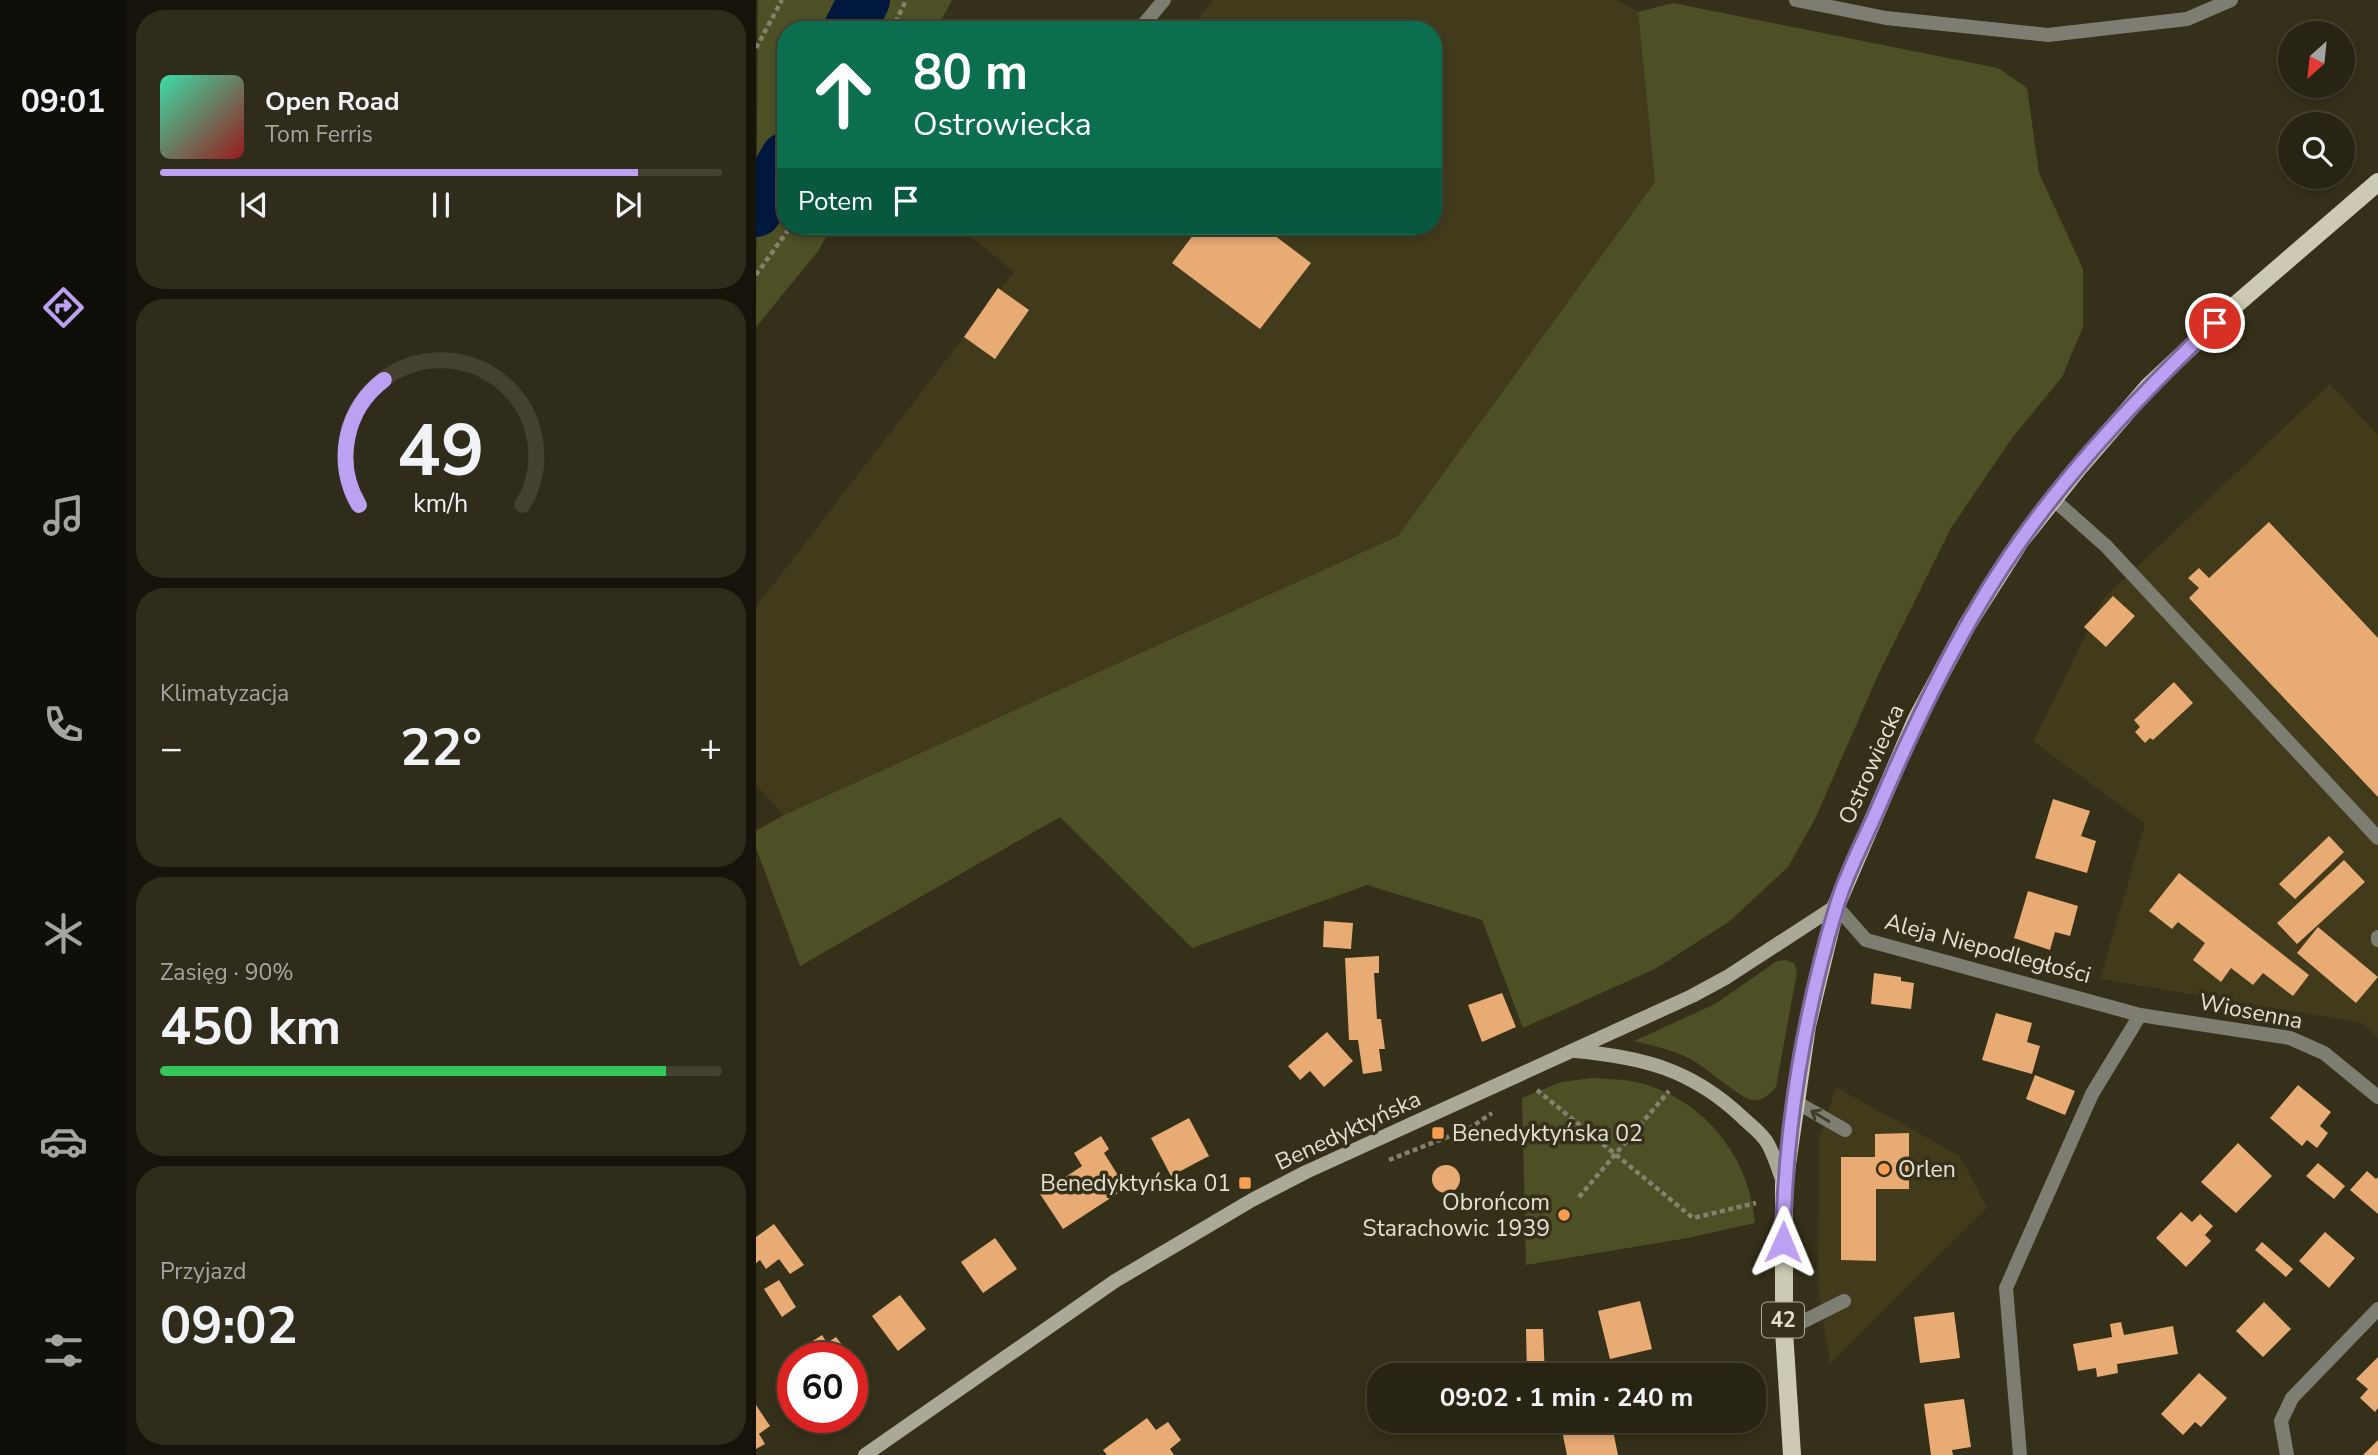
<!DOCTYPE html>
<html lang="pl">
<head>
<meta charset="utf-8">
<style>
	:root { --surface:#282413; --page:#302c1c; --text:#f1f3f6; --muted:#a5a4a0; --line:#444133; --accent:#bca0f2 }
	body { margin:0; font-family:"Nunito Sans",sans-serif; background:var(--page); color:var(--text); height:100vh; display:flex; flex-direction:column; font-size:26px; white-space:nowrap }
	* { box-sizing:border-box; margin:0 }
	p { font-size:23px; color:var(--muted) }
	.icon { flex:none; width:38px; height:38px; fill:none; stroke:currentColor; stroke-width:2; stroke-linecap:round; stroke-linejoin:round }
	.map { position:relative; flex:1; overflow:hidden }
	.drawer { display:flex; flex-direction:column; gap:10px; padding:10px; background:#16140a; width:630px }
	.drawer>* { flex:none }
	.banner { position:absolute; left:21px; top:21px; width:665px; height:214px; border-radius:28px; box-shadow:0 4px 10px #0003,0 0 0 2px var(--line); background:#0b6e4f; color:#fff; overflow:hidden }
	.needle { width:46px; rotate:207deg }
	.controls { position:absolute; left:1522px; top:21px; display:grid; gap:14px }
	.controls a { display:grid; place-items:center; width:77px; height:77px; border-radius:50%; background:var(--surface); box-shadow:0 4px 10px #0003,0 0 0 2px var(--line); font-size:35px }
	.speed { position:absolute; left:21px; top:1342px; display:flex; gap:14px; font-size:35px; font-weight:700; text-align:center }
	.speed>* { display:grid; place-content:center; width:91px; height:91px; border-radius:50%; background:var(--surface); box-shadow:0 4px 10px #0003,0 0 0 2px var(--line); line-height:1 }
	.speed .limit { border:10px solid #d22; background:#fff; color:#111 }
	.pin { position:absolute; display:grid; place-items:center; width:60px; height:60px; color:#fff; margin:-30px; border:4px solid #fff; border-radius:50%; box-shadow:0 2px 7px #0007 }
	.me { position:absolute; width:77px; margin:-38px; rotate:1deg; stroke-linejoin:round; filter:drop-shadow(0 0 5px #0008) }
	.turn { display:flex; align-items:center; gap:24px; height:147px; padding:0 21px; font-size:32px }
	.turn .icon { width:91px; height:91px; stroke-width:2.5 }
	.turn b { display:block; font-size:49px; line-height:60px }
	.then { display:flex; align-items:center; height:66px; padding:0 21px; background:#0003; gap:14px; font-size:26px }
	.big { font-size:52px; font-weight:700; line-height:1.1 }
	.drawer .tile { flex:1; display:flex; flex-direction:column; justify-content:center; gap:10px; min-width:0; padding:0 24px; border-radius:28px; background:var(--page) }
	.drawer .dial { align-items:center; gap:0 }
	.dial svg { height:182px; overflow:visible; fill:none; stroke:var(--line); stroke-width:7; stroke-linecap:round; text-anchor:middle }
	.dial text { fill:var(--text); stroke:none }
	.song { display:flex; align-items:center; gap:21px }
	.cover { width:84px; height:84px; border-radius:10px; background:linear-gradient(135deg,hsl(160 70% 55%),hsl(0 70% 35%)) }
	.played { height:7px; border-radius:4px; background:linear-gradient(90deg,var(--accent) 85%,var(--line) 85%) }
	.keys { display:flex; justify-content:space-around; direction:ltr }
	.heat { display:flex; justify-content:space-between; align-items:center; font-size:38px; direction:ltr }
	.charge { height:10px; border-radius:5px; background:linear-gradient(90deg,#34c759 90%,var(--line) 0) }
	.trip { position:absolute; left:611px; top:1363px; width:399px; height:70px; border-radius:28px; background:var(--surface); box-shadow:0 4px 10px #0003,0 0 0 2px var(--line); font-weight:700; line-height:70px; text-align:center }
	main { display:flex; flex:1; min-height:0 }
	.tabs { display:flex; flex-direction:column; width:126px; justify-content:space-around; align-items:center; background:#100e08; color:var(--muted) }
	.tabs .icon { width:49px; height:49px }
	.tabs .on { color:var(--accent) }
	.tabs b { font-size:32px; color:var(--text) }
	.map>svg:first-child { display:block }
</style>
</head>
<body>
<main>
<nav class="tabs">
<b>09:01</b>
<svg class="icon on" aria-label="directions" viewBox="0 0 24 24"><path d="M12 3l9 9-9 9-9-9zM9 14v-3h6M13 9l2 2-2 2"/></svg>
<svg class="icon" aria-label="music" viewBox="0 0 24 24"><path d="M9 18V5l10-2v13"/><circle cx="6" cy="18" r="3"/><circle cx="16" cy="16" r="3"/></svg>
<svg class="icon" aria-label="phone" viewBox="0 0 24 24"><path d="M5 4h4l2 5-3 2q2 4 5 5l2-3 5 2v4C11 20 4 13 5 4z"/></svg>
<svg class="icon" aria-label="climate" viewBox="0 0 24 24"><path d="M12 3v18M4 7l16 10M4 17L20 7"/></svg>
<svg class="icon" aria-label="car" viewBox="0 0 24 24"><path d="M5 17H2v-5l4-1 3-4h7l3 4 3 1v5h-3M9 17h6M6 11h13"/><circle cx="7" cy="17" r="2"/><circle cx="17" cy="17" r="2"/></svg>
<svg class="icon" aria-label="filters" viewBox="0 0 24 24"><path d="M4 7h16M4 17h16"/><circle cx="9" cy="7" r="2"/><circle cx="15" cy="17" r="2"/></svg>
</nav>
<section class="drawer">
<div class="tile">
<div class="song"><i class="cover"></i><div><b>Open Road</b><p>Tom Ferris</p></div></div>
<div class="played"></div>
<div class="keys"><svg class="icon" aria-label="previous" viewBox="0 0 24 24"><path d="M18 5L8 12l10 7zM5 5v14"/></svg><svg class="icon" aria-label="pause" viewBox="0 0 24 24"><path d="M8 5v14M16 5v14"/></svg><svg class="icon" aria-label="next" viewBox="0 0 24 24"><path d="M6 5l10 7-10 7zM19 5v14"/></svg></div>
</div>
<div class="tile dial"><svg viewBox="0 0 100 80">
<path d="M14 69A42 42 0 1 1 86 69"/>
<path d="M14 69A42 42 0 0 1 25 14" stroke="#bca0f2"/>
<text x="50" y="56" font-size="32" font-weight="700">49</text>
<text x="50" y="72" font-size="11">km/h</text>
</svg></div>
<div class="tile"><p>Klimatyzacja</p>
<div class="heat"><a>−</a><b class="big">22°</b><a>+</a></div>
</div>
<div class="tile"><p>Zasięg · 90%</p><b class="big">450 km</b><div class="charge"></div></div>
<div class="tile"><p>Przyjazd</p><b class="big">09:02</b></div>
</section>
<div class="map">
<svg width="1622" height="1455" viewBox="0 0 1622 1455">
	<rect width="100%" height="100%" fill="#353019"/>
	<path fill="#413a1b" d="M457 0H861L882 12 900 188 642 536 28 815 0 785V607L258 272 202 226H677V30H433Z
		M1574 384 1622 435V1038L1606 1023 1344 979 1389 824 1277 741 1348 598Z
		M1080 1087 1204 1156 1231 1208 1074 1364 1062 1286 1063 1138Z"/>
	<path fill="#4d4f25" d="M2 0H196L180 30H30V226H76L63 250 0 327Z
		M917 3 1242 68 1271 88 1283 173 1327 269V327L1306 377 1256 438 1195 528 1123 673 1059 819 1032 867 974 921 899 969 767 1028 726 920 611 885 436 948 304 817 44 966 0 848V831L28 815 642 536 899 182 882 12Z
		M1029 960 1038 963 1041 972 1020 1087C1014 1094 1007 1101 996 1100 984 1098 951 1068 936 1060 918 1050 898 1046 878 1041L959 1004 1021 961Z
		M836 1078C849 1079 862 1079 875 1081 943 1094 994 1154 999 1223L932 1238 770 1265 766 1098 805 1082Z"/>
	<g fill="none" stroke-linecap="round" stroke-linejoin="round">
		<path stroke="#00173e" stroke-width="52" d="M93 30 108 0
			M0 211 30 158"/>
	</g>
	<path fill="#e8ab74" d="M570 19 584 30H561Z
		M444 226H506L555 263 504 329 416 263Z
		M242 288 273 310 239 359 208 337Z
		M1513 522 1622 638V797L1433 598 1443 588 1432 578 1443 568 1453 578Z
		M1357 596 1379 616 1350 647 1328 627Z
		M1418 682 1437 703 1397 740 1394 738 1389 743 1379 732 1384 727 1378 720Z
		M1297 799 1334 811 1325 836 1340 841 1331 873 1279 858Z
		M1573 836 1588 852 1539 899 1523 884Z
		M1588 860 1609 882 1541 944 1521 923Z
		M1423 873 1553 975 1537 996 1507 973 1497 985 1475 968 1465 982 1437 960 1449 943 1422 922 1416 929 1393 911Z
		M1272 891 1322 906 1314 936 1299 932 1294 950 1258 938Z
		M568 921 597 923 595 949 567 947Z
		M1562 927 1622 977 1600 1003 1541 953Z
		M623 956V973H618L621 1019H625L629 1049H623L626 1071 607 1074 602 1040H593L589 958Z
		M1118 973 1145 977V981L1158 983 1155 1009 1115 1004Z
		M746 993 760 1027 726 1042 712 1005Z
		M1240 1013 1276 1023 1271 1042 1284 1046 1276 1074 1226 1060Z
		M571 1032 597 1061 568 1087 554 1071 544 1080 532 1066Z
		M1279 1075 1319 1091 1309 1115 1270 1099Z
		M1542 1085 1575 1112 1564 1126 1572 1133 1561 1148 1551 1140 1546 1146 1514 1118Z
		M433 1118 453 1156 415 1176 395 1138Z
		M1153 1133V1189H1120V1261L1085 1260V1157H1119V1134Z
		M345 1136 353 1149 348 1153 370 1188 307 1229 284 1194 326 1166 318 1153Z
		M1482 1143 1516 1176 1480 1213 1445 1182Z
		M1562 1163 1589 1186 1578 1199 1550 1176Z
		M676 1179a14 14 0 1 1 28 0a14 14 0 1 1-28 0Z
		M1611 1171 1620 1179 1622 1177V1214L1594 1190Z
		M1425 1212 1436 1222 1444 1214 1457 1226 1449 1235 1455 1241 1430 1267 1400 1238Z
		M18 1224 48 1265 34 1274 23 1259 10 1269 4 1260 0 1263V1237Z
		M1569 1232 1599 1258 1573 1288 1543 1261Z
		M239 1238 261 1269 227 1293 205 1262Z
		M1506 1242 1537 1269 1530 1277 1499 1250Z
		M23 1280 40 1307 26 1317 8 1289Z
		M144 1295 170 1329 142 1351 116 1316Z
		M884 1301 896 1349 854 1359 842 1311Z
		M1508 1302 1535 1329 1507 1357 1480 1331Z
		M1198 1312 1204 1358 1164 1363 1158 1317Z
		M1365 1322 1368 1335 1417 1326 1422 1354 1361 1364 1362 1373 1341 1377 1340 1368 1322 1371 1317 1344 1356 1337 1354 1324Z
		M770 1329H787L789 1376H771Z
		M66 1335 71 1343 80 1337 96 1358H52L46 1348Z
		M1622 1357V1408L1619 1412 1604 1398 1612 1389 1600 1379Z
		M96 1359 111 1381 96 1390Z
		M1443 1373 1471 1398 1445 1427 1439 1422 1427 1435 1405 1414Z
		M37 1381V1407L25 1389Z
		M1208 1399 1215 1447 1196 1450 1197 1455H1175L1168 1404Z
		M0 1405 14 1426 3 1434 9 1444 0 1449Z
		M391 1418 400 1430 412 1422 425 1440 414 1449 418 1455H351L347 1450Z
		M804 1421H855L862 1455H811Z
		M1622 1440V1455H1607Z"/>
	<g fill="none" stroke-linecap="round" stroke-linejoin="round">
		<path stroke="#85816e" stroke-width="4.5" stroke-dasharray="5 3.5" stroke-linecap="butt" d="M136 30 150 0
			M0 48 26 0
			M0 275 35 226
			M781 1090 937 1218 1000 1203
			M633 1160 714 1128 736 1113
			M823 1197 913 1091"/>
		<path stroke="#7e7d71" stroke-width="14" d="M1040 0 1130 18 1292 35 1431 19 1475 0
			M383 30 408 0
			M1297 499 1350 546 1622 838
			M1622 937V940
			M1040 1102 1089 1130
			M1028 1331 1088 1301"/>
		<path stroke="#7e7d71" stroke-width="14" d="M1080 906 1110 940 1384 1015 1336 1094 1250 1288 1264 1455
			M1384 1015 1534 1038 1568 1053 1622 1097
			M1531 1455 1525 1421 1536 1398 1622 1309"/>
		<path stroke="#aaa896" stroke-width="14" d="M819 1051C886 1057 935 1069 986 1117 994 1125 1007 1134 1012 1144 1019 1157 1023 1171 1028 1185
			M109 1455 359 1281 496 1200 550 1172 936 996 971 977 1080 906"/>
		<path stroke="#cccab2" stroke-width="18" d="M1036 1455 1028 1331V1185L1051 1026 1080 906 1160 720 1211 625 1265 540 1324 466 1393 386 1476 308 1622 182"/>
	</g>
	<defs><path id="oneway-shaft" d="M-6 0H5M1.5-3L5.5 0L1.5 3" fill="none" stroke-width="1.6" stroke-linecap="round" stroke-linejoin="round" transform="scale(1.75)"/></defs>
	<use stroke="#403c26" href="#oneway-shaft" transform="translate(1064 1116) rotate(-149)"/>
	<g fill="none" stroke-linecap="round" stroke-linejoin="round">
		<defs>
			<path id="route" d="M1027 1242C1029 1131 1048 1015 1080 908 1090 873 1109 839 1123 806 1163 714 1207 622 1265 540 1321 461 1389 390 1459 323"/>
		</defs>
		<use href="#route" stroke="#7a689d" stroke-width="18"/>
		<use href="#route" stroke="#bca0f2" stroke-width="12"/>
	</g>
	<g fill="#fa9f4f" stroke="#353019" stroke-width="2.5">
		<rect x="675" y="1126" width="14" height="14" rx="3.5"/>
		<circle cx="1128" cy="1169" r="7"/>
		<rect x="482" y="1176" width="14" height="14" rx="3.5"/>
		<circle cx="808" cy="1215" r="7"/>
	</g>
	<g text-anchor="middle" stroke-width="7" stroke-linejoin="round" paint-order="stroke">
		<rect fill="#353019" stroke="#b0ac9b" stroke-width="2" x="1006" y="1302.5" width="42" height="35" rx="5"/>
		<g font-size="21" font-weight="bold" fill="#e4e1d3">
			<text x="1027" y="1327">42</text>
		</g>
		<g font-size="23" fill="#e4e1d3" stroke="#353019">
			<text transform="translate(1115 764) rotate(-66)" y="8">Ostrowiecka</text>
			<text transform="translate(1232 948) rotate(15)" y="8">Aleja Niepodległości</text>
			<text transform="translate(1495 1011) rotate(11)" y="8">Wiosenna</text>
			<text transform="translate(592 1130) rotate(-25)" y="8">Benedyktyńska</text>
		</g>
		<g font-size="23" fill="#e4e1d3" stroke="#353019" text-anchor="start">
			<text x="696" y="1141">Benedyktyńska 02</text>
			<text x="1142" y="1177">Orlen</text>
			<text x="475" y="1191" text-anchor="end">Benedyktyńska 01</text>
			<text x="794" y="1210" text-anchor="end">Obrońcom<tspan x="794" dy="26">Starachowic 1939</tspan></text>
		</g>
	</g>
</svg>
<div class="controls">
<a><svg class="needle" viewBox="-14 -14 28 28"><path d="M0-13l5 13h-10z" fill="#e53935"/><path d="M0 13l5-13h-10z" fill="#a5a4a0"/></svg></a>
<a><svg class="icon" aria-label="search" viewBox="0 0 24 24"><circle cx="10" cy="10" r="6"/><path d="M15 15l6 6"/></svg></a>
</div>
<div class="speed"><div class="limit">60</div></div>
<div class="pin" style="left:1459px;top:323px;background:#d93025"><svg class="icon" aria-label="arrive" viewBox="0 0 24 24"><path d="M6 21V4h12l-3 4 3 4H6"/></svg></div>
<svg class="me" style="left:1027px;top:1242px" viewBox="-20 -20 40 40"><path d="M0-17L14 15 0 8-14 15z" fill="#bca0f2" stroke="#fff" stroke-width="4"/></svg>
<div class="trip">09:02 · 1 min · 240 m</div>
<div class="banner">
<div class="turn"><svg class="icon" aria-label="ahead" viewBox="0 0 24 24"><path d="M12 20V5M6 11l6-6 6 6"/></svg><div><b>80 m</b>Ostrowiecka</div></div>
<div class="then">Potem<svg class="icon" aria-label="arrive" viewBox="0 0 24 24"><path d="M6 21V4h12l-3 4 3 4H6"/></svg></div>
</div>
</div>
</main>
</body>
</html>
